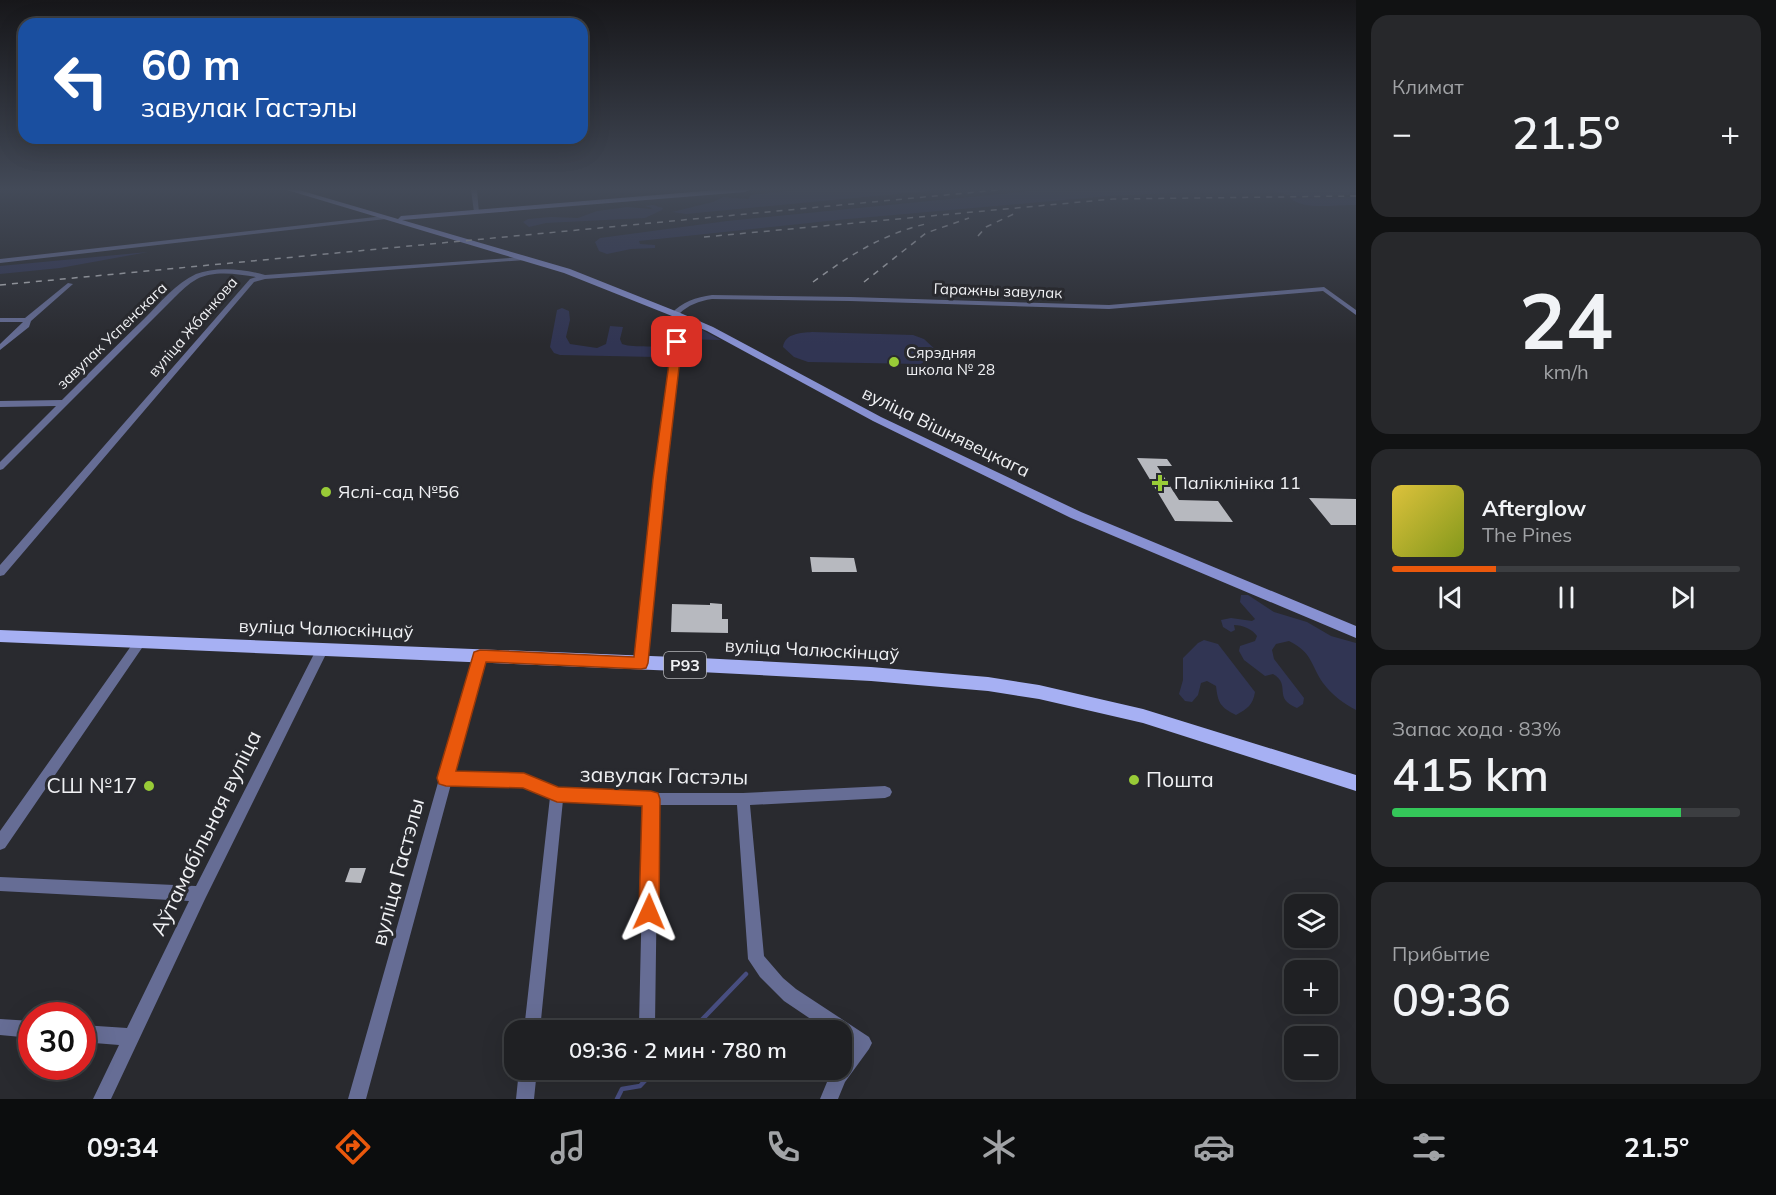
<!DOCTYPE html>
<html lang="ru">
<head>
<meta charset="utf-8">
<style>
	:root { --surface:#1f2023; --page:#27282b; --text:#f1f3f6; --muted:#a1a3a6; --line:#3c3e41; --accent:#ea580c }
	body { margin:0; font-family:Mulish,sans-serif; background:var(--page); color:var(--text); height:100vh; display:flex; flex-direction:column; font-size:22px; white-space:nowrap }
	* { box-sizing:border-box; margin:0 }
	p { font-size:20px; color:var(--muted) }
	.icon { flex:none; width:33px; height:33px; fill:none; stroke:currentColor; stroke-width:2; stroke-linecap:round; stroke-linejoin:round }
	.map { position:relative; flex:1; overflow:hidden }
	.details { display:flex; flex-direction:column; gap:15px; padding:15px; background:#111213; width:420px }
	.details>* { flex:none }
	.banner { position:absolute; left:18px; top:18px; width:570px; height:126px; border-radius:18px; box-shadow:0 6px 24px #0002,0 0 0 2px var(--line); background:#1a4fa0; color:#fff; overflow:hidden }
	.buttons { position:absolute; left:1284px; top:894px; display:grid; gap:12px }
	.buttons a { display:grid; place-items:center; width:54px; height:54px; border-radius:12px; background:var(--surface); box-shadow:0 6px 24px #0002,0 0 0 2px var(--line); font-size:30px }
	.speed { position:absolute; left:18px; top:1002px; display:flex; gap:12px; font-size:30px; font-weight:700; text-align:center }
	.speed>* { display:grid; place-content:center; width:78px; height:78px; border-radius:50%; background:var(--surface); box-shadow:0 6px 24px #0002,0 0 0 2px var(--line); line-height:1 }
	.speed .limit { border:9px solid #d22; background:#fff; color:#111 }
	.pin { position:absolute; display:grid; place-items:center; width:51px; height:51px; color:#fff; margin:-26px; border-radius:12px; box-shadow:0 3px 9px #0006 }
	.me { position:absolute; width:66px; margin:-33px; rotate:1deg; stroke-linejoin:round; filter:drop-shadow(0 0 4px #0008) }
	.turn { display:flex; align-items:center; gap:21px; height:126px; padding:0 24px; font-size:27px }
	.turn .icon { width:78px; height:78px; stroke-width:2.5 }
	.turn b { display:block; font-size:42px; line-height:51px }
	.big { font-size:45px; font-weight:600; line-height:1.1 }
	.details .tile { flex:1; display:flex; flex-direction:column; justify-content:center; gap:9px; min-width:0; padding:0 21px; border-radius:18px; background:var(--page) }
	.details .dial { align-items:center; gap:0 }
	.dial b { font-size:78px; line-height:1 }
	.song { display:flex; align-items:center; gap:18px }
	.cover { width:72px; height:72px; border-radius:9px; background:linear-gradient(135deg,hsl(50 70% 55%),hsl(70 70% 35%)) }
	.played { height:6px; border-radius:3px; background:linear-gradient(90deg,var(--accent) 30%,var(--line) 30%) }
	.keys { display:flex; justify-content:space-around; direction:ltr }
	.heat { display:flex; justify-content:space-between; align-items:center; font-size:33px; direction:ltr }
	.charge { height:9px; border-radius:4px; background:linear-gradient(90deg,#34c759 83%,var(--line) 0) }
	.trip { position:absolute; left:504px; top:1020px; width:348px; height:60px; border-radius:18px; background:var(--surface); box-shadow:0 6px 24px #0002,0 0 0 2px var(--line); font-weight:600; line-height:60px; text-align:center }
	.menu { display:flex; height:96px; justify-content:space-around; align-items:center; background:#0c0d0e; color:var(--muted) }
	.menu .icon { width:42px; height:42px }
	.menu .selected { color:var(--accent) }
	.menu b { font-size:27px; color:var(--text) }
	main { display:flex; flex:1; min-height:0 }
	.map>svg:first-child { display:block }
</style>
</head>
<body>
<main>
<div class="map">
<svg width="1356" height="1099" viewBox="0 0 1356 1099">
	<rect width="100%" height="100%" fill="#292a2f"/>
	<path fill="#313553" d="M798 190H939L686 214 672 212 713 202 723 197 748 199 751 195Z
		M1042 190 1189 192 1109 196 837 220 639 241 640 244 655 245V248L631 249 607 254 599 251 595 242 600 238 727 221Z
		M1274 190H1356V194C1331 195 1297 202 1274 190Z
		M1356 197V205C1337 204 1305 211 1290 198Z
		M653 205 663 208 662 210 645 218 546 223 529 227 523 222 528 219 551 217 578 218 597 211 627 207 651 209 652 208 645 206Z
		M148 252 60 268 0 274V266Z
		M562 308 569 311 570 320 566 337 570 344 597 348 606 344 610 326 623 327 620 339 622 344C636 349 658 343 669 351L656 357 560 355 554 353 550 347 557 310Z
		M686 323H689L721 340 683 339V324Z
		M812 332 913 335 924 339 938 352 937 357 920 364 808 362 794 357 783 347C785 333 801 333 812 332Z
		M1241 595H1248L1274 612 1307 622 1331 636 1356 643V710C1344 704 1331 694 1323 683 1310 664 1313 653 1289 641L1276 644 1272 650 1274 659 1304 698 1303 704 1297 708C1272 698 1292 685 1273 674L1265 676 1244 660 1239 651 1240 646 1255 641 1257 636C1252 629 1243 625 1234 625L1235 630 1231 632 1223 627 1221 620 1231 618 1252 621 1255 619 1240 602Z
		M1204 640 1218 644 1255 692C1253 705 1247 709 1236 715 1220 707 1218 703 1216 686L1207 681 1201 683 1198 695 1192 702 1185 701 1179 694 1183 680V658L1198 643Z"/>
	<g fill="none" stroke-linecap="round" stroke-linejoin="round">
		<path stroke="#484e80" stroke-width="4.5" d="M692 1030 746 974
			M617 1099 622 1089 640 1086 655 1070"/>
	</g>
	<path fill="#b7b9bf" d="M1137 458 1167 459 1172 466H1157L1179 500 1218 501 1233 522 1175 521Z
		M1309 498 1356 499V525H1331Z
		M810 557 854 558 857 572H812Z
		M710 603 722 604V619H728V633L671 632 672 604 710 605Z
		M350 868H366L361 883 345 882Z"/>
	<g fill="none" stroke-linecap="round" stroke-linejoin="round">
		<path fill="#666d95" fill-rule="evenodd" d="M471 190H477L479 213 474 212Z
			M384 216 387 218 386 219 0 263V259Z
			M523 257 525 258V260L265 279 254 282 4 575 0 576V565L250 279 256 277C238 274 214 270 197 279 188 284 181 291 174 298L3 469 0 470V462L56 406 0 407V401L62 400C89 373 116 346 144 319 159 304 176 283 196 274 216 266 245 269 265 275Z
			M68 283 73 284 31 321 29 327 0 350V344L23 322H0V318H25Z
			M1324 287 1356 310V315L1323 291 1109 309 850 301 712 299C699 301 688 305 679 314L685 316 683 321 647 663 645 666 641 668 637 666 635 663 675 321 678 315 675 316 671 314C682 302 696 297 712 295L850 297 1109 305Z
			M140 638 144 639 146 642 144 645 5 848 0 850V831L136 639Z
			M322 646 326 647 328 650 205 899 111 1099H93L119 1045 82 1042V1025L127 1028 189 901 0 891V877L196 886 316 650 318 647Z
			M480 651 484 653 486 656 454 772 524 774 558 788 651 793H743L885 786 890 788 892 792 890 796 885 798 750 805 764 956 783 978 796 989 869 1037 872 1043 869 1049 845 1082 838 1099H820L832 1070H842V1057L851 1045 842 1039V1030H827L784 1001 760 977 748 959 737 805H658L655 1025 653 1030H641L639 1025 644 805 563 800 540 1030H524L550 797 523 786 451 784 366 1099H348L474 656 476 653Z
			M0 1019 32 1021V1038L0 1035Z
			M519 1070H537L534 1099H516Z"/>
		<path fill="#8891d2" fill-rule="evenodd" d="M287 190H299L398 219 401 216 717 190H749L745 192 402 220 570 269 678 312 713 327 881 417 1081 512 1356 626V638L1071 518 873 421 707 331 672 316 564 273Z"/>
		<path fill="#a6b0f3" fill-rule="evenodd" d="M0 630 700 658 871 667 988 677 1039 685 1143 709 1356 775V791L1143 723 1039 699 988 691 871 681 700 672 0 642Z"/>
		<path stroke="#bebfc2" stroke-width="1.5" stroke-dasharray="6 6" stroke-linecap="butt" d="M978 236 986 227 1018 212
			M704 237 1113 199 1356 196
			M813 282C850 255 884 233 930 223
			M864 282 926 233 969 218
			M0 285 998 190"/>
	</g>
	<linearGradient id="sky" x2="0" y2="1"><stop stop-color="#17171a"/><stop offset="0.55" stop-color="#434a58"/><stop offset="1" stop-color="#434a58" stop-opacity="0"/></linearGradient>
	<rect width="1356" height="344" fill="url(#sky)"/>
	<path fill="#ea580c" stroke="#983908" stroke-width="1.5" d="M677 339 682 342 666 479 648 663 646 668 641 669 486 662 456 771 524 773 558 787 651 791 658 793 660 799 659 912 656 919 649 922 642 919 639 912 642 806 557 802 523 788 446 786 439 784 437 778 474 652 480 650 634 657 653 479 672 342Z"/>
	<g fill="#98cb37" stroke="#292a2f" stroke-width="2">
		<circle cx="894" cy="362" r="6"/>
		<path d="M1157 474h6v6h6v6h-6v6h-6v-6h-6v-6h6z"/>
		<circle cx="326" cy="492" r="6"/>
		<circle cx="1134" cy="780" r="6"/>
		<circle cx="149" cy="786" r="6"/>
	</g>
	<g text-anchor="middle" stroke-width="6" stroke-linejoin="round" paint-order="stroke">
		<g font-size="15" fill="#f0f1f4" stroke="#292a2f">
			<text transform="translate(998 291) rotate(2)" y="5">Гаражны завулак</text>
			<text transform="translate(193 327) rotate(-49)" y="5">вуліца Жбанкова</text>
			<text transform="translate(112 336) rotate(-44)" y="5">завулак Успенскага</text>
		</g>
		<g font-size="15" fill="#f0f1f4" stroke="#292a2f" text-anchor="start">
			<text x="906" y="358">Сярэдняя<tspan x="906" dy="17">школа № 28</tspan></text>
		</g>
		<rect fill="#292a2f" stroke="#b4b5b9" stroke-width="1.5" x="664" y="652" width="42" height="26" rx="4.5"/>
		<g font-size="16" font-weight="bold" fill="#f0f1f4">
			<text x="685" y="671">Р93</text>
		</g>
		<g font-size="18" fill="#f0f1f4" stroke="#292a2f">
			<text transform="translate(946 432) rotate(26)" y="6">вуліца Вішнявецкага</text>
			<text transform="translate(326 629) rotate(2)" y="6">вуліца Чалюскінцаў</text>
			<text transform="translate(812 650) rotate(3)" y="6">вуліца Чалюскінцаў</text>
		</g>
		<g font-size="18" fill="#f0f1f4" stroke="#292a2f" text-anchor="start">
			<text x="1174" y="489">Паліклініка 11</text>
			<text x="338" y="498">Яслі-сад №56</text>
		</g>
		<g font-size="21" fill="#f0f1f4" stroke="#292a2f">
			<text transform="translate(664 776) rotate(1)" y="7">завулак Гастэлы</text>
			<text transform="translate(206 833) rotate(-64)" y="7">Аўтамабільная вуліца</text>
			<text transform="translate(398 872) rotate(-75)" y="7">вуліца Гастэлы</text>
		</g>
		<g font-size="21" fill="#f0f1f4" stroke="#292a2f" text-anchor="start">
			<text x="1146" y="787">Пошта</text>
			<text x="137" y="793" text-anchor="end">СШ №17</text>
		</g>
	</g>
</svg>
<div class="buttons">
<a><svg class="icon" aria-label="layers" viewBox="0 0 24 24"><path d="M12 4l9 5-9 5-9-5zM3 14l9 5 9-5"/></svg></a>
<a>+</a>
<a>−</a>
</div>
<div class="speed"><div class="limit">30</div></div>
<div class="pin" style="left:677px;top:342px;background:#d93025"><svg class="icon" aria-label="arrive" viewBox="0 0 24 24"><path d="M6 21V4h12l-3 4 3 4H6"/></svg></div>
<svg class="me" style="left:649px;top:912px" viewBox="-20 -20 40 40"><path d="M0-17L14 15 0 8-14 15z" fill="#ea580c" stroke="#fff" stroke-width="4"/></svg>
<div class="trip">09:36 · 2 мин · 780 m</div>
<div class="banner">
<div class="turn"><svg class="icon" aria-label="left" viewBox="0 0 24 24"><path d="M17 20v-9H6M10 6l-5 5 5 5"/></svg><div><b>60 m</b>завулак Гастэлы</div></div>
</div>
</div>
<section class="details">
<div class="tile"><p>Климат</p>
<div class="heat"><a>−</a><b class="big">21.5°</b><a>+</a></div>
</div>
<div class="tile dial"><b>24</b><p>km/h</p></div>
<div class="tile">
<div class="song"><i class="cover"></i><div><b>Afterglow</b><p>The Pines</p></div></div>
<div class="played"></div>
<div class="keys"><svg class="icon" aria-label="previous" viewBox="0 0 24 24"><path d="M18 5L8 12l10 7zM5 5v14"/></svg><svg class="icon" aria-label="pause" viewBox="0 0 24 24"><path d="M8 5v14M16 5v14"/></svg><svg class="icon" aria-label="next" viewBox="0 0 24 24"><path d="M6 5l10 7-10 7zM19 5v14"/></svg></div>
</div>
<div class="tile"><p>Запас хода · 83%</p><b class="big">415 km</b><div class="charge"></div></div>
<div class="tile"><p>Прибытие</p><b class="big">09:36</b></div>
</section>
</main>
<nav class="menu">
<b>09:34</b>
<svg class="icon selected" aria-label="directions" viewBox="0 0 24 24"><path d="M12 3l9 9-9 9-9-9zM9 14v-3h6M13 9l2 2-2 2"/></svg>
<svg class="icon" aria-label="music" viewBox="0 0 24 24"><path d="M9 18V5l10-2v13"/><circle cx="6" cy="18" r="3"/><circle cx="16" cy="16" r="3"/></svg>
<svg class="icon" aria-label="phone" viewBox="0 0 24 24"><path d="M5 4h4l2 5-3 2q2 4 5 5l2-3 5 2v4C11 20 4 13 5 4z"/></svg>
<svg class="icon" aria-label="climate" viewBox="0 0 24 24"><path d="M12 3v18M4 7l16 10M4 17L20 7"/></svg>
<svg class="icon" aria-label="car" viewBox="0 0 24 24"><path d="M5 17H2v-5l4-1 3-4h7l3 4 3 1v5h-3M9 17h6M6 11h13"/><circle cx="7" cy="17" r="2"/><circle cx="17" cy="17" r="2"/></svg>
<svg class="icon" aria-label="filters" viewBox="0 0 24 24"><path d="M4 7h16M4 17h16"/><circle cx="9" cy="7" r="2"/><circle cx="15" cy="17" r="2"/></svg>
<b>21.5°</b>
</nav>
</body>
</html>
